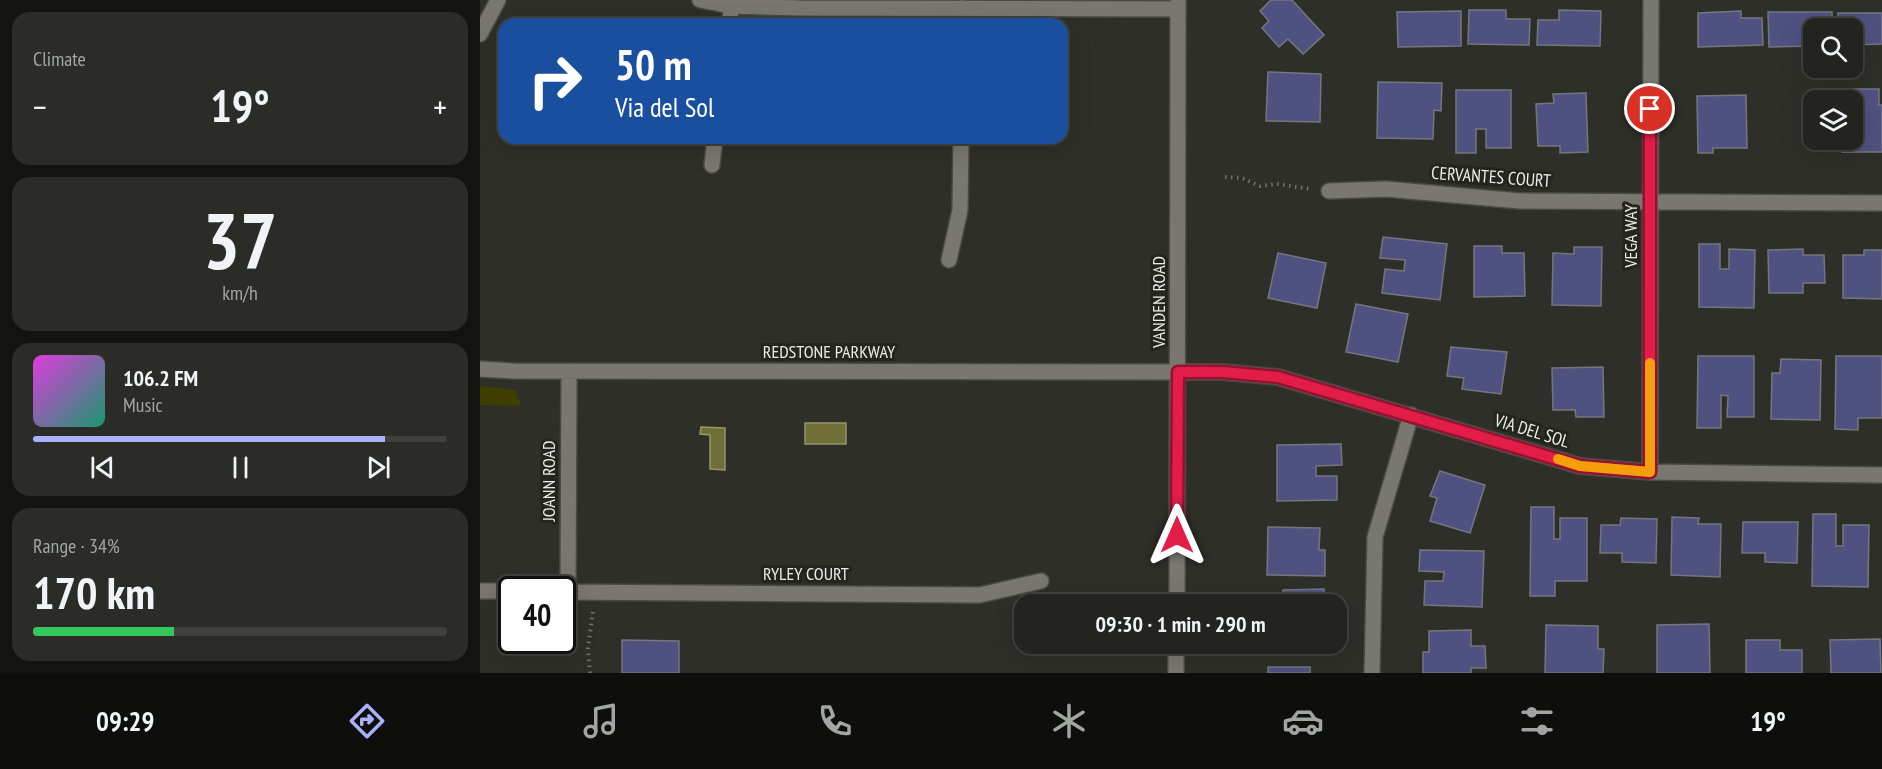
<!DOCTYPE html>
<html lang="en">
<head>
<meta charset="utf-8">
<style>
	:root { --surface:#23231f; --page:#2b2b28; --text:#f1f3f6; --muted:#a3a4a4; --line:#40403d; --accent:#a9b0fc }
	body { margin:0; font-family:"PT Sans Narrow",sans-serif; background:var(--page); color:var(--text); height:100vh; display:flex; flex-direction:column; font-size:22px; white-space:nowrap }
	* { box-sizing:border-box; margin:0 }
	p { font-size:20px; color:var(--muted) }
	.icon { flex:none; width:33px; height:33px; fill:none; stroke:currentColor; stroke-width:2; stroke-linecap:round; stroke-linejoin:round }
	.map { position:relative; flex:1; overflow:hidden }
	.drawer { display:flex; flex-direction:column; gap:12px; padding:12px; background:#131311; width:480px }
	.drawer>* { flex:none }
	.banner { position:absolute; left:18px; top:18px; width:570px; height:126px; border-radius:18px; box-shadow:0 6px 24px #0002,0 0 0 2px var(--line); background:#1a4fa0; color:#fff; overflow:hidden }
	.fabs { position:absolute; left:1323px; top:18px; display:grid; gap:12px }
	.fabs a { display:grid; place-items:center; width:60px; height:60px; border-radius:12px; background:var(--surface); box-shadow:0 6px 24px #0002,0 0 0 2px var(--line); font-size:30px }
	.speed { position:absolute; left:18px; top:576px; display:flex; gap:12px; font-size:30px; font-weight:700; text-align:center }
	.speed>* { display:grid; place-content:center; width:78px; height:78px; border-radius:50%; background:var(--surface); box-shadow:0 6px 24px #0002,0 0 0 2px var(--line); line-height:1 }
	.speed .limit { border:3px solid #111; border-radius:9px; background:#fff; color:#111 }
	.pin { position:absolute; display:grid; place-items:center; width:51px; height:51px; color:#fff; margin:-26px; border:3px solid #fff; border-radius:50%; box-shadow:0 2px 6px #0007 }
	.me { position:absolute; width:66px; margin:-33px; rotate:0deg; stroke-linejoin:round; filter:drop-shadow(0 0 4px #0008) }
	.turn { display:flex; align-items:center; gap:21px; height:126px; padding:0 18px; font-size:27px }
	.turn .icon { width:78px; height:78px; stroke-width:2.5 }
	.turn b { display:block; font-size:42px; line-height:51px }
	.big { font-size:45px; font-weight:800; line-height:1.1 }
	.drawer .tile { flex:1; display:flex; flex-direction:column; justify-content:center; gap:9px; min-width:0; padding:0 21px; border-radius:18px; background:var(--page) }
	.drawer .dial { align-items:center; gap:0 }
	.dial b { font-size:78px; line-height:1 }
	.song { display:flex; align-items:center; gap:18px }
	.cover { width:72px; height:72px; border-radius:9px; background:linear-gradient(135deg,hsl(300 70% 55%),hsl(160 70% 35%)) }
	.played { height:6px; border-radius:3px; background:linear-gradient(90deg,var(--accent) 85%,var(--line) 85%) }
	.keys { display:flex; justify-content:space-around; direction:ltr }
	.heat { display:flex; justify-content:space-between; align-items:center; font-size:33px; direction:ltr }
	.charge { height:9px; border-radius:4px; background:linear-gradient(90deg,#34c759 34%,var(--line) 0) }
	.trip { position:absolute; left:534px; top:594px; width:333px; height:60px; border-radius:18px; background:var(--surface); box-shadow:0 6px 24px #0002,0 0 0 2px var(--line); font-weight:800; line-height:60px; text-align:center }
	.tab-bar { display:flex; height:96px; justify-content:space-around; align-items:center; background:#0e0e0c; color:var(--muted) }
	.tab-bar .icon { width:42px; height:42px }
	.tab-bar .on { color:var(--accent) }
	.tab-bar b { font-size:27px; color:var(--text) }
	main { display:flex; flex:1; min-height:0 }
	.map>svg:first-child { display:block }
</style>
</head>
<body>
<main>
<section class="drawer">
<div class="tile"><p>Climate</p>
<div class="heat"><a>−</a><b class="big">19°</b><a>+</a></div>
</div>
<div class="tile dial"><b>37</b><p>km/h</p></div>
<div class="tile">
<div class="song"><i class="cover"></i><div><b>106.2 FM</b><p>Music</p></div></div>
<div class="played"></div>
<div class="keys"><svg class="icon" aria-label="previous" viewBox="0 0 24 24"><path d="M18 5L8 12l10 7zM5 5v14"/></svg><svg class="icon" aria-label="pause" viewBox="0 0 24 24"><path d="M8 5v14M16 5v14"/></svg><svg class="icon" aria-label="next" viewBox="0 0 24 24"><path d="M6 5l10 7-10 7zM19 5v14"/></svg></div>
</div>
<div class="tile"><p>Range · 34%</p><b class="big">170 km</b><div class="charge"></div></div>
</section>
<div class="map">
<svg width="1402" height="673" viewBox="0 0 1402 673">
	<rect width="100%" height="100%" fill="#2f2f29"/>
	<path fill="#3f3d00" d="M0 386 36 390 41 406 0 405Z"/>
	<path fill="#716f38" stroke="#96946c" stroke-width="1.5" d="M325 423H366V444H325Z
		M221 427 245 428V470L230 469V435L220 434Z"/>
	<path fill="#4f5281" stroke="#75767d" stroke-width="1.5" d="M791 0H812L844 35 823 54 808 39 799 47 782 28 789 21 780 11Z
		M989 10H1026V19H1050L1049 45 988 44Z
		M1079 10 1121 11 1120 46 1057 45 1058 20H1079Z
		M981 11V46L918 47 917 12Z
		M1261 11V18H1282L1283 45 1218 47V13Z
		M1288 12H1352V28H1334V46L1289 47Z
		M1358 13H1402V44L1372 45V28H1358Z
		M788 72 841 74 840 122 786 121Z
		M898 82 962 83 961 111 954 110 953 139 897 138Z
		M1363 89H1399V105H1402V152H1362V140H1372V100H1363Z
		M976 90H1031V148H1006V129H996V153H976Z
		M1106 93 1108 152 1080 153V146H1058L1056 104 1074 103 1073 94Z
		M1266 95 1267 148H1233V153H1218L1217 96Z
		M903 237 967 244 960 300 902 293 905 269 924 271 925 260 900 258Z
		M1219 244H1240V269H1249V249L1275 250 1274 308 1219 307Z
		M994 246H1022V253H1044L1045 296 994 297Z
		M1094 247H1122L1121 306 1072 305 1073 253 1094 254Z
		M1323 249V255H1344L1345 283H1323V293H1289L1288 250Z
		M1384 250H1402V299L1363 298V255H1384Z
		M798 253 846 263 837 308 788 298Z
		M876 304 928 314 918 362 866 352Z
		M971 347 1027 352 1021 394 982 389 984 378 967 376Z
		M1218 356H1274V417H1247L1248 396 1241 395V428H1217Z
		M1356 356H1402V418H1378V430L1355 429Z
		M1301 359 1341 360 1340 420 1291 419 1292 373H1300Z
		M1123 367 1124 417H1096L1095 410H1073L1072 368Z
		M861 444 862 465 836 466V476H857V500L797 501V445Z
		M960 471 1005 485 990 533 950 521 957 498 950 496Z
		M1051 507H1074V539H1080V518H1107V581H1075V596H1050Z
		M1333 514H1356V546H1363V525H1389L1388 587 1332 586Z
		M1192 517 1219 518 1218 524H1241L1240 577 1191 575Z
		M1141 518 1177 519 1176 563 1142 562V553H1120L1121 525H1140Z
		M1263 522H1318L1317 563 1285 562V553H1262Z
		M788 527 840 528 839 550H845V576L787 575Z
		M940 550 1004 551 1002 607 944 605 945 581H963L964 572 939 571Z
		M844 589V604H803V590Z
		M1229 624 1230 673H1177V625Z
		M1066 625 1118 626V649H1124L1123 673H1065Z
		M991 630V646H1005L1006 668H991V673H943V652H949V631Z
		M1400 639 1401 673H1351L1350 640Z
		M142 640 199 641V673H142Z
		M1266 640H1300V650H1322V673H1266Z
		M814 644H845V645L814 646Z
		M788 667H830V673H788Z"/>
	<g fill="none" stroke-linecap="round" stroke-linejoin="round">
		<defs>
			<path id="minor" d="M220 0 251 6 319 8 698 9
				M482 8V24
				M250 24 251 6
				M0 34 18 0
				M232 165 235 138
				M849 191 906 189 1040 201 1402 203
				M469 260 480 210 481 138
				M0 369 33 371 743 372 798 377 1100 466 1170 472 1402 475
				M1170 472 1171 0
				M0 591H32
				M82 592 500 595 561 581
				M88 592 89 371
				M697 604 698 0
				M696 673V644
				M892 673 895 537 931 415"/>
		</defs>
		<use href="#minor" stroke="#4a4a45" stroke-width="18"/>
		<path stroke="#74746f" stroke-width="4" stroke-dasharray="1.5 4.5" stroke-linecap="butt" d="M745 177 762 178 780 186 797 184 830 189
			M110 673 108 648 113 611"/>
		<use href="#minor" stroke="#787871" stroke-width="15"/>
	</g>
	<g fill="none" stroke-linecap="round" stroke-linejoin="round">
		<defs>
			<path id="route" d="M697 535 698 372H743L798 377 1100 466 1170 472V109"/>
		</defs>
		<use href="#route" stroke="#92132f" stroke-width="15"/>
		<use href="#route" stroke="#e11d48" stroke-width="10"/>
		<path stroke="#f59e0b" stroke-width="10" d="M1078 459 1100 466 1170 472V363"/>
	</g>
	<g text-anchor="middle" stroke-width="6" stroke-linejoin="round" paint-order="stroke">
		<g font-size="18" fill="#ebebe7" stroke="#25251f">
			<text transform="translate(1011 177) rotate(4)" y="6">CERVANTES COURT</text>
			<text transform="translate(1151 236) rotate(-90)" y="6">VEGA WAY</text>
			<text transform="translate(679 302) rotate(-90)" y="6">VANDEN ROAD</text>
			<text x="349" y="358">REDSTONE PARKWAY</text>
			<text transform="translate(1052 431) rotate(17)" y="6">VIA DEL SOL</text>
			<text transform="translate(69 481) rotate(-90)" y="6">JOANN ROAD</text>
			<text x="326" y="580">RYLEY COURT</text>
		</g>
	</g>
</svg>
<div class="fabs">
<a><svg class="icon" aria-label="search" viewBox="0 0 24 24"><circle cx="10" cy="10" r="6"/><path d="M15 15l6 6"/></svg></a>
<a><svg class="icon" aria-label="layers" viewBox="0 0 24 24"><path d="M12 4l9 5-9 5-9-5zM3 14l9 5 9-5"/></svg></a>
</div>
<div class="speed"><div class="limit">40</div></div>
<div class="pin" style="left:1170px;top:109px;background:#d93025"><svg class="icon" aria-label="arrive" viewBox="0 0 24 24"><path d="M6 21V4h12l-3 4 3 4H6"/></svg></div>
<svg class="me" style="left:697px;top:535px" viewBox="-20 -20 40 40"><path d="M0-17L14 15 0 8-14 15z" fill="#e11d48" stroke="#fff" stroke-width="4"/></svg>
<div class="trip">09:30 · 1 min · 290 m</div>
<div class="banner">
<div class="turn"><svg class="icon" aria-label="right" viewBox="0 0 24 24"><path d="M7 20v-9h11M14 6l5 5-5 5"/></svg><div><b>50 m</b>Via del Sol</div></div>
</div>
</div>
</main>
<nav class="tab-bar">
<b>09:29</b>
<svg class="icon on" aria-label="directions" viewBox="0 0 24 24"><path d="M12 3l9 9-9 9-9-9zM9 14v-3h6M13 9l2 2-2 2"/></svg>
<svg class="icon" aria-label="music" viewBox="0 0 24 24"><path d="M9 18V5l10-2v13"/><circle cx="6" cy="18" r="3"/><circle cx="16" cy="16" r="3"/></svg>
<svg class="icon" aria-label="phone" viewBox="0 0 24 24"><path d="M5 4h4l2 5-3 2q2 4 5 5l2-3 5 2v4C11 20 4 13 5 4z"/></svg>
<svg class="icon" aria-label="climate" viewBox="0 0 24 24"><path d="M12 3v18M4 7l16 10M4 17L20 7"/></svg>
<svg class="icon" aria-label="car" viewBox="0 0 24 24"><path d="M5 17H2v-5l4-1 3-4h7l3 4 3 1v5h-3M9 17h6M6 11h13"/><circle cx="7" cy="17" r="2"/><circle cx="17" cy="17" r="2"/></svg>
<svg class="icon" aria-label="filters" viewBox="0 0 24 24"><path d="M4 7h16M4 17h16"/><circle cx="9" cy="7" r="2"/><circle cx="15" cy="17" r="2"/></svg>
<b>19°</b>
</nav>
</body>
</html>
